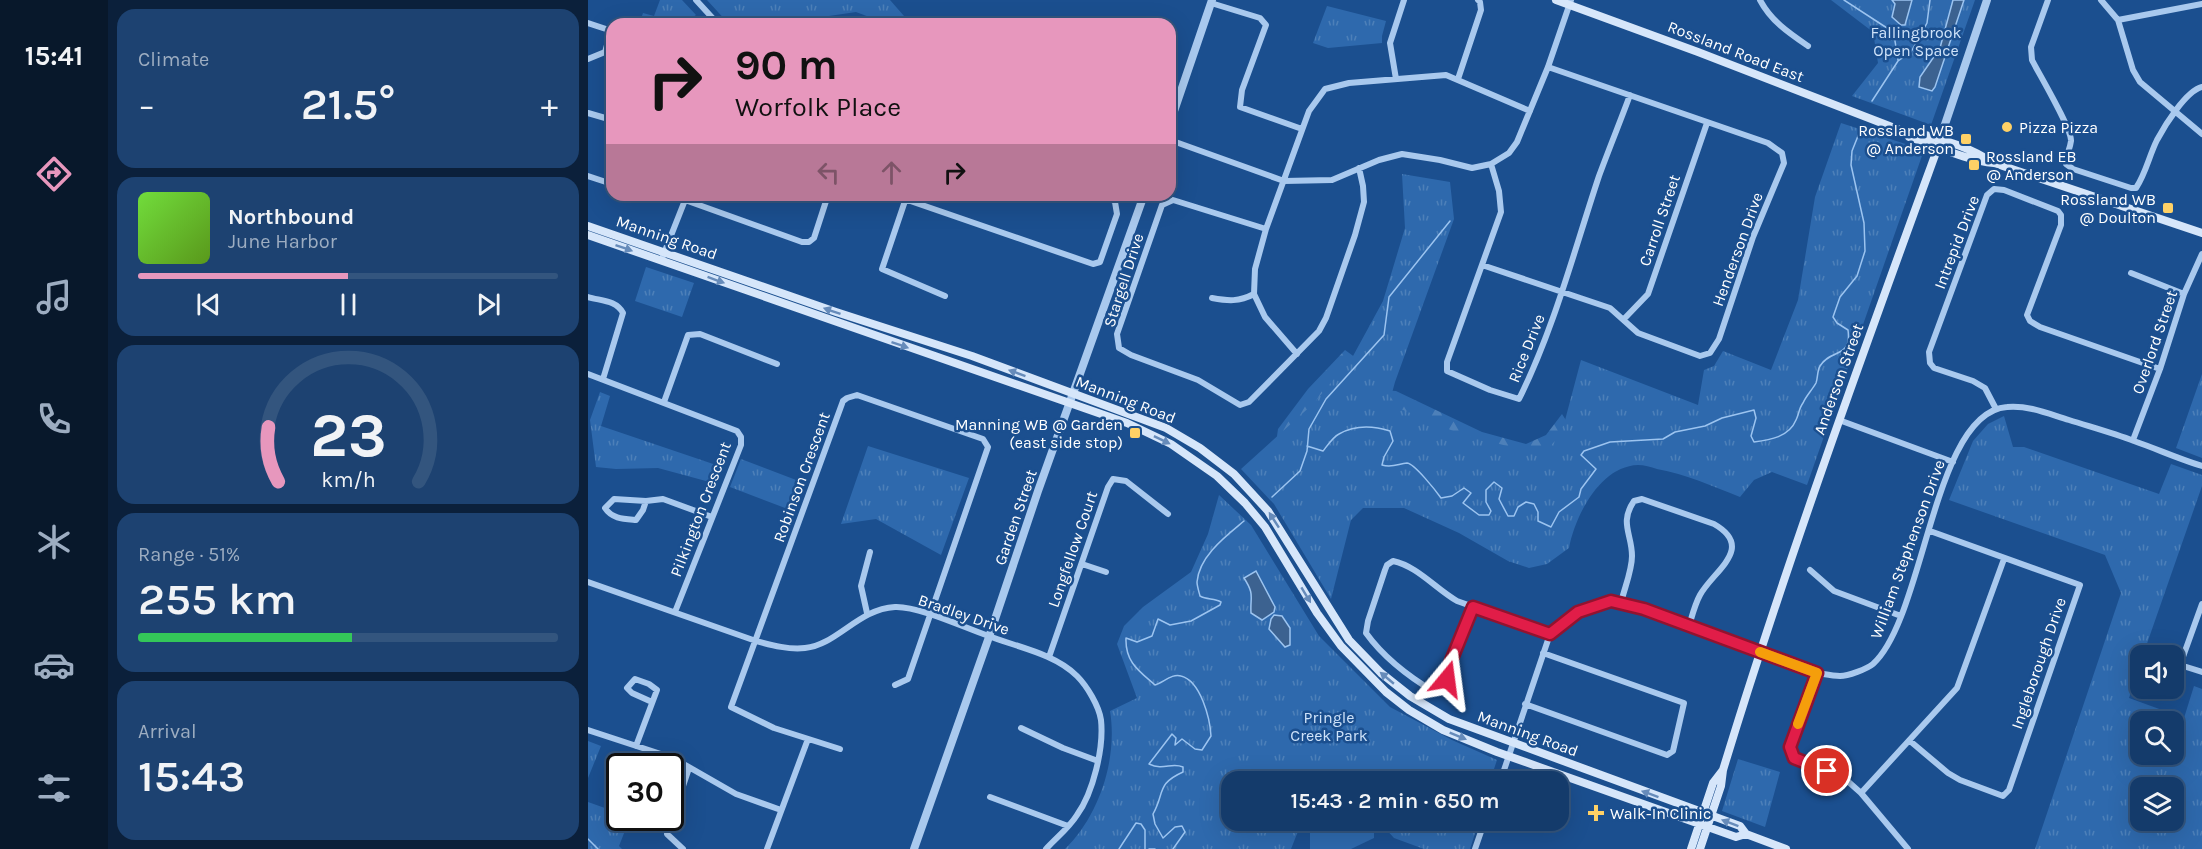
<!DOCTYPE html>
<html lang="en">
<head>
<meta charset="utf-8">
<style>
	:root { --surface:#143b6b; --page:#1d4271; --text:#f1f3f6; --muted:#9dadc1; --line:#33557e; --accent:#e797bd }
	body { margin:0; font-family:Karla,sans-serif; background:var(--page); color:var(--text); height:100vh; display:flex; flex-direction:column; font-size:22px; white-space:nowrap }
	* { box-sizing:border-box; margin:0 }
	p { font-size:20px; color:var(--muted) }
	.icon { flex:none; width:33px; height:33px; fill:none; stroke:currentColor; stroke-width:2; stroke-linecap:round; stroke-linejoin:round }
	.map { position:relative; flex:1; overflow:hidden }
	.details { display:flex; flex-direction:column; gap:9px; padding:9px; background:#0b203b; width:480px }
	.details>* { flex:none }
	.top-card { position:absolute; left:18px; top:18px; width:570px; height:183px; border-radius:18px; box-shadow:0 6px 24px #0002,0 0 0 2px var(--line); background:#e797bd; color:#111; overflow:hidden }
	.tools { position:absolute; left:1542px; top:645px; display:grid; gap:12px }
	.tools a { display:grid; place-items:center; width:54px; height:54px; border-radius:12px; background:var(--surface); box-shadow:0 6px 24px #0002,0 0 0 2px var(--line); font-size:30px }
	.speed { position:absolute; left:18px; top:753px; display:flex; gap:12px; font-size:30px; font-weight:700; text-align:center }
	.speed>* { display:grid; place-content:center; width:78px; height:78px; border-radius:50%; background:var(--surface); box-shadow:0 6px 24px #0002,0 0 0 2px var(--line); line-height:1 }
	.speed .limit { border:3px solid #111; border-radius:9px; background:#fff; color:#111 }
	.pin { position:absolute; display:grid; place-items:center; width:51px; height:51px; color:#fff; margin:-26px; border:3px solid #fff; border-radius:50%; box-shadow:0 2px 6px #0007 }
	.me { position:absolute; width:66px; margin:-33px; rotate:16deg; stroke-linejoin:round; filter:drop-shadow(0 0 4px #0008) }
	.turn { display:flex; align-items:center; gap:21px; height:126px; padding:0 30px; font-size:27px }
	.turn .icon { width:78px; height:78px; stroke-width:2.5 }
	.turn b { display:block; font-size:42px; line-height:51px }
	.lanes { display:flex; align-items:center; height:57px; padding:0 30px; background:#0003; justify-content:center; gap:30px; direction:ltr }
	.lanes .off { opacity:.35 }
	.big { font-size:45px; font-weight:600; line-height:1.1 }
	.details .tile { flex:1; display:flex; flex-direction:column; justify-content:center; gap:9px; min-width:0; padding:0 21px; border-radius:18px; background:var(--page) }
	.details .dial { align-items:center; gap:0 }
	.dial svg { height:156px; overflow:visible; fill:none; stroke:var(--line); stroke-width:7; stroke-linecap:round; text-anchor:middle }
	.dial text { fill:var(--text); stroke:none }
	.song { display:flex; align-items:center; gap:18px }
	.cover { width:72px; height:72px; border-radius:9px; background:linear-gradient(135deg,hsl(100 70% 55%),hsl(90 70% 35%)) }
	.played { height:6px; border-radius:3px; background:linear-gradient(90deg,var(--accent) 50%,var(--line) 50%) }
	.keys { display:flex; justify-content:space-around; direction:ltr }
	.heat { display:flex; justify-content:space-between; align-items:center; font-size:33px; direction:ltr }
	.charge { height:9px; border-radius:4px; background:linear-gradient(90deg,#34c759 51%,var(--line) 0) }
	.trip { position:absolute; left:633px; top:771px; width:348px; height:60px; border-radius:18px; background:var(--surface); box-shadow:0 6px 24px #0002,0 0 0 2px var(--line); font-weight:600; line-height:60px; text-align:center }
	main { display:flex; flex:1; min-height:0 }
	.tabs { display:flex; flex-direction:column; width:108px; justify-content:space-around; align-items:center; background:#08182b; color:var(--muted) }
	.tabs .icon { width:42px; height:42px }
	.tabs .active { color:var(--accent) }
	.tabs b { font-size:27px; color:var(--text) }
	.map>svg:first-child { display:block }
</style>
</head>
<body>
<main>
<nav class="tabs">
<b>15:41</b>
<svg class="icon active" aria-label="directions" viewBox="0 0 24 24"><path d="M12 3l9 9-9 9-9-9zM9 14v-3h6M13 9l2 2-2 2"/></svg>
<svg class="icon" aria-label="music" viewBox="0 0 24 24"><path d="M9 18V5l10-2v13"/><circle cx="6" cy="18" r="3"/><circle cx="16" cy="16" r="3"/></svg>
<svg class="icon" aria-label="phone" viewBox="0 0 24 24"><path d="M5 4h4l2 5-3 2q2 4 5 5l2-3 5 2v4C11 20 4 13 5 4z"/></svg>
<svg class="icon" aria-label="climate" viewBox="0 0 24 24"><path d="M12 3v18M4 7l16 10M4 17L20 7"/></svg>
<svg class="icon" aria-label="car" viewBox="0 0 24 24"><path d="M5 17H2v-5l4-1 3-4h7l3 4 3 1v5h-3M9 17h6M6 11h13"/><circle cx="7" cy="17" r="2"/><circle cx="17" cy="17" r="2"/></svg>
<svg class="icon" aria-label="filters" viewBox="0 0 24 24"><path d="M4 7h16M4 17h16"/><circle cx="9" cy="7" r="2"/><circle cx="15" cy="17" r="2"/></svg>
</nav>
<section class="details">
<div class="tile"><p>Climate</p>
<div class="heat"><a>−</a><b class="big">21.5°</b><a>+</a></div>
</div>
<div class="tile">
<div class="song"><i class="cover"></i><div><b>Northbound</b><p>June Harbor</p></div></div>
<div class="played"></div>
<div class="keys"><svg class="icon" aria-label="previous" viewBox="0 0 24 24"><path d="M18 5L8 12l10 7zM5 5v14"/></svg><svg class="icon" aria-label="pause" viewBox="0 0 24 24"><path d="M8 5v14M16 5v14"/></svg><svg class="icon" aria-label="next" viewBox="0 0 24 24"><path d="M6 5l10 7-10 7zM19 5v14"/></svg></div>
</div>
<div class="tile dial"><svg viewBox="0 0 100 80">
<path d="M14 69A42 42 0 1 1 86 69"/>
<path d="M14 69A42 42 0 0 1 9 41" stroke="#e797bd"/>
<text x="50" y="56" font-size="32" font-weight="700">23</text>
<text x="50" y="72" font-size="11">km/h</text>
</svg></div>
<div class="tile"><p>Range · 51%</p><b class="big">255 km</b><div class="charge"></div></div>
<div class="tile"><p>Arrival</p><b class="big">15:43</b></div>
</section>
<div class="map">
<svg width="1614" height="849" viewBox="0 0 1614 849">
	<defs>
		<pattern id="forest-firs" width="22" height="20" patternUnits="userSpaceOnUse" patternTransform="scale(1.5)"><rect width="22" height="20" fill="#2e69ad"/><path d="M5 1l3.5 6h-7zM16 11l3.5 6h-7z" fill="#4d80b9"/></pattern>
		<pattern id="park-tufts" width="24" height="20" patternUnits="userSpaceOnUse" patternTransform="scale(1.5)"><rect width="24" height="20" fill="#2e69ad"/><path d="M3 7l-1-3M5 7V3M7 7l1-3M15 17l-1-3M17 17v-4M19 17l1-3" fill="none" stroke="#4d80b9"/></pattern>
	</defs>
	<rect width="100%" height="100%" fill="#1b4f8f"/>
	<path fill="#2e69ad" d="M725 821H784L786 824V838L763 849H722V826Z"/>
	<path fill="url(#forest-firs)" d="M757 350 779 366 782 389 808 391 894 432 938 444 958 435 974 414 986 433 989 457 686 458 690 429 720 389Z"/>
	<path fill="url(#park-tufts)" fill-rule="evenodd" d="M72 0H94L108 15 94 24H58L59 21 53 19 55 13 66 16Z
		M119 0H302L323 24H300L268 12 207 21 203 24H141Z
		M1243 0H1387L1343 125 1264 96 1290 63 1285 32Z
		M739 6 798 21 794 36V43L740 48 725 43Z
		M1253 123 1336 150 1219 485 1184 472 1166 480 1152 497C1124 486 1098 474 1069 469 1063 467 1056 465 1050 465 1012 466 987 516 981 548L959 564 941 568 920 561 871 533 816 508H775L763 520 743 599 686 504 653 469 726 403 765 356 795 301 817 228 814 174 862 182 866 219 807 382 801 404 870 433 953 455 967 441 976 424 993 360 1110 405 1116 370 1126 366 1135 351 1183 370 1210 300 1227 197Z
		M58 267 106 283 94 317 47 301Z
		M1614 374V458L1588 448Z
		M12 392 22 396 13 426 134 467 129 484 70 468 28 469 8 467 2 420Z
		M1416 416 1425 447H1436L1571 494 1583 464 1614 475V486L1555 655 1552 656V664L1541 698 1596 718 1606 686 1614 689V849H1447L1533 593 1517 555 1361 500 1385 441 1400 424ZM1552 722H1586V754H1552ZM1552 788H1586V820H1552Z
		M280 446 381 478 353 555 288 519 253 524Z
		M153 459 216 483 205 511 142 487Z
		M631 495 663 525 731 636 802 707 864 740 909 760 902 781 644 782V820L714 821 703 849H477C511 816 530 759 522 711L549 698 529 644 536 626 555 607 603 572 620 534Z
		M0 741 13 746 0 778Z
		M1150 759 1192 772 1177 827 1134 811Z
		M0 802 31 813 32 818H42L31 846 34 849H0Z
		M780 821H891L882 849H836L806 838 796 827Z"/>
	<path fill="#3c6290" stroke="#9cc4f0" stroke-width="1.5" d="M1304 0H1324L1317 25H1313L1304 17 1307 4Z
		M1365 0H1376L1347 87 1344 91 1331 87 1332 77 1352 48Z
		M668 571 687 607 686 612 674 620 663 613C662 596 667 595 656 578Z
		M686 615 694 616 702 628V645L697 647 681 629 683 619Z"/>
	<g fill="none" stroke-linecap="round" stroke-linejoin="round">
		<path stroke="#9cc4f0" stroke-width="1.5" d="M1256 0 1299 28 1307 41 1310 60
			M1284 101 1310 61 1323 52 1339 23 1342 0
			M719 446 735 451C739 446 745 437 751 434 767 425 786 426 802 431L805 441 796 457 794 465C804 468 810 464 819 463 826 463 848 491 853 498L864 496 876 488 883 493 875 503 891 515H901L903 511 898 502V490L906 482 914 488 911 499 920 516H926L930 507 938 502 946 504 950 512V521L963 527 971 512 991 497 993 489 1008 469 993 455 996 451 1022 442 1075 439 1087 432 1117 426 1134 418 1166 410 1168 418 1163 436 1166 442C1182 440 1201 437 1208 420 1211 414 1211 408 1215 403 1218 396 1224 390 1228 383 1230 378 1229 371 1232 366 1243 348 1264 359 1260 330L1249 323 1245 317 1252 297 1269 276 1277 251 1276 223 1263 165 1264 151 1272 131
			M684 497 712 471 719 451 721 429 738 399 796 335 801 297 862 221
			M0 839 10 849
			M531 849 548 823 553 824 557 830V849
			M561 849H567
			M585 849 597 832 594 826 587 827 575 838 567 824 565 814C577 793 568 784 595 772V767C583 762 576 771 561 764L584 734 588 738 587 745 594 739 607 749 614 750 623 736C622 719 613 681 593 676 584 673 575 683 567 685 551 671 537 662 538 638L549 642 564 636 570 619 582 625 603 621 632 605 633 602C626 598 619 600 612 596 611 592 609 586 609 582 611 556 638 536 656 521"/>
		<path stroke="#a9c9ee" stroke-width="6" d="M108 0 130 24
			M1172 0C1183 21 1201 33 1220 46
			M1460 0 1443 47 1444 60C1451 74 1484 129 1483 141 1482 149 1478 155 1478 164L1485 169 1543 188H1548C1558 173 1561 156 1569 140 1577 125 1598 91 1614 87
			M1513 0 1530 20 1545 70 1552 82 1614 134
			M623 3 672 18 678 25 654 90 652 107 714 129
			M1530 20 1614 4
			M0 23 24 31
			M0 59 17 52 23 31
			M808 79 802 43 816 0
			M870 79 893 10 892 2 890 0
			M0 113 24 120
			M582 140 696 181 744 180 791 160 814 154 852 160 884 168 903 164 921 153 929 142 960 67 983 0
			M903 164 911 191 913 212 859 362V371L902 390 931 399C966 329 986 251 1011 176 1021 149 1032 122 1042 95
			M0 176 24 184
			M305 195 505 264 512 262 529 214 527 202 518 195
			M319 195 294 269 357 296
			M97 200 214 242H221L226 238 240 195
			M678 229 585 200 574 205 529 334 531 348 543 355 610 380 652 405 661 402 731 331 738 318 767 235 776 202 775 186 771 168
			M73 261 99 195
			M894 265 1022 308 1050 333 1112 356 1122 353 1131 339 1165 237 1196 163 1194 153 1180 143 960 67
			M1543 273 1596 294
			M0 297C13 301 28 300 35 313L15 379
			M624 298C640 301 651 302 666 294
			M1036 319 1060 294 1119 123
			M709 354 677 317 666 294 667 269 678 229 721 111 737 89 761 83 858 75 942 111
			M0 374 149 431 153 437V445L87 612
			M76 402 100 335 112 334 189 364
			M1408 409 1397 388 1385 381 1346 368 1342 363 1341 352 1399 195 1406 189 1416 190 1470 211 1473 215V225L1439 315 1442 321 1452 327 1572 369
			M1251 420 1365 462
			M1545 440 1572 369 1596 294 1614 254
			M58 501 55 510 48 520C36 519 24 519 17 508L26 499 58 501 75 499 124 517
			M494 564 518 572
			M1222 570 1246 591 1313 616
			M0 582 168 641C183 645 201 650 217 648 249 645 270 609 307 607 330 606 375 627 398 635 428 647 466 653 489 676 499 686 511 706 513 720 516 748 505 793 489 815 481 828 468 838 458 849
			M1033 603C1036 589 1044 571 1044 556 1044 534 1031 523 1046 501L1054 499 1126 524C1168 548 1125 571 1112 595 1107 604 1104 616 1101 626
			M1614 604 1592 665 1614 672
			M885 607 863 661 859 679 848 693C821 677 796 658 778 633L780 621 797 570 799 565 805 561C829 566 848 589 869 601L962 634
			M279 613 273 586 282 552
			M461 657 520 487 525 479 538 481 580 514
			M1229 673 1202 747 1206 758 1255 777 1273 793 1320 849
			M937 704 1079 755 1085 751 1096 703 955 653
			M433 728 475 748 510 761
			M0 730 85 758 148 794 193 810
			M1322 741 1360 773 1372 780 1415 796 1421 790 1492 585 1342 531
			M48 746 69 690 61 684 47 679 39 688 44 693 64 702
			M252 749 186 728 143 707 255 401 259 398 269 395 395 439 400 447 320 679 307 685
			M912 782 962 634 990 612 1023 601 1033 603 1056 609 1229 673C1236 674 1244 676 1252 676 1260 676 1279 669 1285 664 1337 617 1345 412 1419 407 1441 405 1461 414 1481 420 1503 427 1525 433 1546 441 1569 449 1591 459 1614 466
			M1273 793 1369 688 1416 559
			M402 797 480 826
			M95 849 79 834 101 768
			M179 849 220 739
			M887 849 897 820"/>
		<path stroke="#a9c9ee" stroke-width="8" d="M582 123 624 0
			M1350 145 1399 0
			M326 849 401 637 450 491 556 195"/>
		<path stroke="#d6e6fa" stroke-width="8" d="M968 0 1110 52 1317 132 1321 137C1349 146 1377 160 1406 163L1614 233
			M1317 132 1324 131C1350 139 1381 146 1403 162
			M0 226 248 312 384 356 578 428 612 448 646 474 680 511 761 640 793 673 822 696 861 719 1152 826 1158 834 1198 849
			M0 235 539 423 583 444 629 476 657 503 677 527 729 613 753 646 798 692 821 710 855 730 909 752 1148 837 1158 834
			M1103 849 1125 783 1135 770
			M1112 849 1133 786 1135 770C1199 560 1275 353 1350 147"/>
	</g>
	<defs><path id="oneway-solid" d="M-6-.8H1V-3.2L6.5 0L1 3.2V.8H-6Z" transform="scale(1.5)"/></defs>
	<g fill="#668bba">
		<use href="#oneway-solid" transform="translate(36 248) rotate(19)"/>
		<use href="#oneway-solid" transform="translate(128 280) rotate(20)"/>
		<use href="#oneway-solid" transform="translate(244 311) rotate(-161)"/>
		<use href="#oneway-solid" transform="translate(312 345) rotate(19)"/>
		<use href="#oneway-solid" transform="translate(429 373) rotate(-160)"/>
		<use href="#oneway-solid" transform="translate(574 440) rotate(26)"/>
		<use href="#oneway-solid" transform="translate(686 520) rotate(-123)"/>
		<use href="#oneway-solid" transform="translate(718 595) rotate(59)"/>
		<use href="#oneway-solid" transform="translate(799 678) rotate(-140)"/>
		<use href="#oneway-solid" transform="translate(870 736) rotate(22)"/>
		<use href="#oneway-solid" transform="translate(1062 794) rotate(-160)"/>
		<use href="#oneway-solid" transform="translate(1142 823) rotate(-159)"/>
	</g>
	<g fill="none" stroke-linecap="round" stroke-linejoin="round">
		<defs>
			<path id="route" d="M859 679 863 661 885 607 962 634 990 612 1023 601 1056 609 1229 673 1202 747 1206 758 1239 771"/>
		</defs>
		<use href="#route" stroke="#92132f" stroke-width="15"/>
		<use href="#route" stroke="#e11d48" stroke-width="10"/>
		<path stroke="#f59e0b" stroke-width="10" d="M1172 652 1229 673 1210 724"/>
	</g>
	<g fill="#ffd166" stroke="#1b4f8f" stroke-width="2">
		<circle cx="1419" cy="127" r="6"/>
		<rect x="1372" y="133" width="12" height="12" rx="3"/>
		<rect x="1380" y="159" width="12" height="12" rx="3"/>
		<rect x="1574" y="202" width="12" height="12" rx="3"/>
		<rect x="541" y="427" width="12" height="12" rx="3"/>
		<path d="M1005 804h6v6h6v6h-6v6h-6v-6h-6v-6h6z"/>
	</g>
	<g text-anchor="middle" stroke-width="5" stroke-linejoin="round" paint-order="stroke">
		<g font-size="16" fill="#cfe3fa" stroke="#1b4f8f">
			<text x="1328" y="38">Fallingbrook<tspan x="1328" dy="18">Open Space</tspan></text>
			<text x="741" y="723">Pringle<tspan x="741" dy="18">Creek Park</tspan></text>
		</g>
		<g font-size="16" fill="#fff" stroke="#1b4f8f">
			<text transform="translate(1148 51) rotate(21)" y="6">Rossland Road East</text>
			<text transform="translate(1071 220) rotate(-71)" y="6">Carroll Street</text>
			<text transform="translate(79 237) rotate(19)" y="6">Manning Road</text>
			<text transform="translate(1368 242) rotate(-69)" y="6">Intrepid Drive</text>
			<text transform="translate(1149 249) rotate(-70)" y="6">Henderson Drive</text>
			<text transform="translate(535 280) rotate(-72)" y="6">Stargell Drive</text>
			<text transform="translate(1566 342) rotate(-71)" y="6">Overlord Street</text>
			<text transform="translate(938 348) rotate(-68)" y="6">Rice Drive</text>
			<text transform="translate(1250 379) rotate(-70)" y="6">Anderson Street</text>
			<text transform="translate(538 399) rotate(21)" y="6">Manning Road</text>
			<text transform="translate(213 477) rotate(-70)" y="6">Robinson Crescent</text>
			<text transform="translate(112 509) rotate(-69)" y="6">Pilkington Crescent</text>
			<text transform="translate(427 517) rotate(-71)" y="6">Garden Street</text>
			<text transform="translate(484 549) rotate(-71)" y="6">Longfellow Court</text>
			<text transform="translate(1319 549) rotate(-70)" y="6">William Stephenson Drive</text>
			<text transform="translate(376 614) rotate(19)" y="6">Bradley Drive</text>
			<text transform="translate(1450 663) rotate(-71)" y="6">Ingleborough Drive</text>
			<text transform="translate(940 733) rotate(20)" y="6">Manning Road</text>
		</g>
		<g font-size="16" fill="#fff" stroke="#1b4f8f" text-anchor="start">
			<text x="1431" y="133">Pizza Pizza</text>
			<text x="1366" y="136" text-anchor="end">Rossland WB<tspan x="1366" dy="18">@ Anderson</tspan></text>
			<text x="1398" y="162">Rossland EB<tspan x="1398" dy="18">@ Anderson</tspan></text>
			<text x="1568" y="205" text-anchor="end">Rossland WB<tspan x="1568" dy="18">@ Doulton</tspan></text>
			<text x="535" y="430" text-anchor="end">Manning WB @ Garden<tspan x="535" dy="18">(east side stop)</tspan></text>
			<text x="1022" y="819">Walk-In Clinic</text>
		</g>
	</g>
</svg>
<div class="tools">
<a><svg class="icon" aria-label="sound" viewBox="0 0 24 24"><path d="M4 9h4l5-4v14l-5-4H4zM17 9q2 3 0 6"/></svg></a>
<a><svg class="icon" aria-label="search" viewBox="0 0 24 24"><circle cx="10" cy="10" r="6"/><path d="M15 15l6 6"/></svg></a>
<a><svg class="icon" aria-label="layers" viewBox="0 0 24 24"><path d="M12 4l9 5-9 5-9-5zM3 14l9 5 9-5"/></svg></a>
</div>
<div class="speed"><div class="limit">30</div></div>
<div class="pin" style="left:1239px;top:771px;background:#d93025"><svg class="icon" aria-label="arrive" viewBox="0 0 24 24"><path d="M6 21V4h12l-3 4 3 4H6"/></svg></div>
<svg class="me" style="left:859px;top:679px" viewBox="-20 -20 40 40"><path d="M0-17L14 15 0 8-14 15z" fill="#e11d48" stroke="#fff" stroke-width="4"/></svg>
<div class="trip">15:43 · 2 min · 650 m</div>
<div class="top-card">
<div class="turn"><svg class="icon" aria-label="right" viewBox="0 0 24 24"><path d="M7 20v-9h11M14 6l5 5-5 5"/></svg><div><b>90 m</b>Worfolk Place</div></div>
<div class="lanes"><svg class="icon off" aria-label="left" viewBox="0 0 24 24"><path d="M17 20v-9H6M10 6l-5 5 5 5"/></svg><svg class="icon off" aria-label="ahead" viewBox="0 0 24 24"><path d="M12 20V5M6 11l6-6 6 6"/></svg><svg class="icon" aria-label="right" viewBox="0 0 24 24"><path d="M7 20v-9h11M14 6l5 5-5 5"/></svg></div>
</div>
</div>
</main>
</body>
</html>
